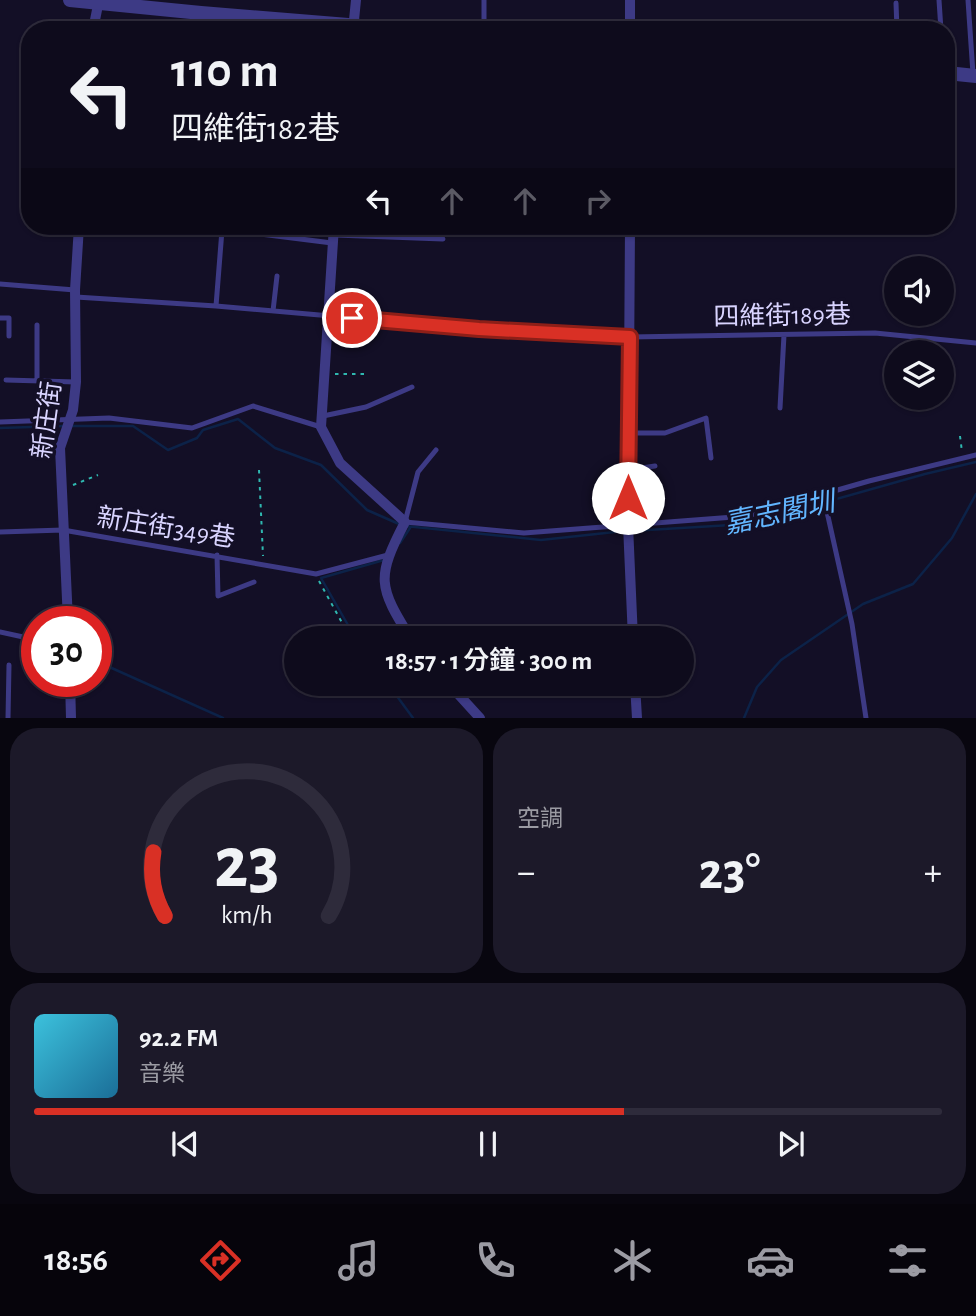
<!DOCTYPE html>
<html lang="zh-TW">
<head>
<meta charset="utf-8">
<style>
	:root { --surface:#0e0b1c; --page:#1c1929; --text:#f1f3f6; --muted:#9b9ba3; --line:#2e2b3b; --accent:#d93025 }
	body { margin:0; font-family:"Alegreya Sans","Noto Sans TC",sans-serif; background:var(--page); color:var(--text); height:100vh; display:flex; flex-direction:column; font-size:26px; white-space:nowrap }
	* { box-sizing:border-box; margin:0 }
	p { font-size:23px; color:var(--muted) }
	.icon { flex:none; width:38px; height:38px; fill:none; stroke:currentColor; stroke-width:2; stroke-linecap:round; stroke-linejoin:round }
	.map { position:relative; height:718px; overflow:hidden }
	.panel { display:flex; flex-direction:column; gap:10px; padding:10px; background:#08060f; flex:1 }
	.panel>* { flex:none }
	.hud { position:absolute; left:21px; top:21px; width:934px; height:214px; border-radius:28px; box-shadow:0 2px 5px #0004,0 0 0 2px var(--line); background:#0e0b1c; color:var(--text); overflow:hidden }
	.buttons { position:absolute; left:884px; top:256px; display:grid; gap:14px }
	.buttons a { display:grid; place-items:center; width:70px; height:70px; border-radius:50%; background:var(--surface); box-shadow:0 2px 5px #0004,0 0 0 2px var(--line); font-size:35px }
	.speed { position:absolute; left:21px; top:606px; display:flex; gap:14px; font-size:35px; font-weight:700; text-align:center }
	.speed>* { display:grid; place-content:center; width:91px; height:91px; border-radius:50%; background:var(--surface); box-shadow:0 2px 5px #0004,0 0 0 2px var(--line); line-height:1 }
	.speed .limit { border:10px solid #d22; background:#fff; color:#111 }
	.pin { position:absolute; display:grid; place-items:center; width:60px; height:60px; color:#fff; margin:-30px; border:4px solid #fff; border-radius:50%; box-shadow:0 2px 7px #0007 }
	.me { position:absolute; width:77px; margin:-38px; rotate:0deg; stroke-linejoin:round; filter:drop-shadow(0 0 5px #0008) }
	.turn { display:flex; align-items:center; gap:24px; height:147px; padding:0 35px; font-size:32px }
	.turn .icon { width:91px; height:91px; stroke-width:2.5 }
	.turn b { display:block; font-size:49px; line-height:60px }
	.lanes { display:flex; align-items:center; height:66px; padding:0 35px; background:#0003; justify-content:center; gap:35px; direction:ltr }
	.lanes .off { opacity:.35 }
	.big { font-size:52px; font-weight:600; line-height:1.1 }
	.panel .card { flex:1; display:flex; flex-direction:column; justify-content:center; gap:10px; min-width:0; padding:0 24px; border-radius:28px; background:var(--page) }
	.panel .dial { align-items:center; gap:0 }
	.dial svg { height:182px; overflow:visible; fill:none; stroke:var(--line); stroke-width:7; stroke-linecap:round; text-anchor:middle }
	.dial text { fill:var(--text); stroke:none }
	.song { display:flex; align-items:center; gap:21px }
	.cover { width:84px; height:84px; border-radius:10px; background:linear-gradient(135deg,hsl(190 70% 55%),hsl(200 70% 35%)) }
	.played { height:7px; border-radius:4px; background:linear-gradient(90deg,var(--accent) 65%,var(--line) 65%) }
	.keys { display:flex; justify-content:space-around; direction:ltr }
	.heat { display:flex; justify-content:space-between; align-items:center; font-size:38px; direction:ltr }
	.panel .tiles { flex:1; display:grid; gap:10px; grid-template-columns:1fr 1fr }
	.card:last-child { grid-column:span 2 }
	.trip { position:absolute; left:284px; top:626px; width:410px; height:70px; border-radius:35px; background:var(--surface); box-shadow:0 2px 5px #0004,0 0 0 2px var(--line); font-weight:600; line-height:70px; text-align:center }
	.menu { display:flex; height:112px; justify-content:space-around; align-items:center; background:#06040b; color:var(--muted) }
	.menu .icon { width:49px; height:49px }
	.menu .on { color:var(--accent) }
	.menu b { font-size:32px; color:var(--text) }
	.map>svg:first-child { display:block }
</style>
</head>
<body>
<div class="map">
<svg width="976" height="718" viewBox="0 0 976 718">
	<rect width="100%" height="100%" fill="#130f26"/>
	<g fill="none" stroke-linecap="round" stroke-linejoin="round">
		<path stroke="#0c2248" stroke-width="2.5" d="M70 426H133L168 450 197 438 203 430 238 419 275 448 321 465 367 510 399 524
			M0 428 63 426
			M405 526 541 540 624 531
			M631 531 748 524 925 474 976 462
			M400 543 410 528
			M356 639 321 578 384 560
			M96 661 223 718
			M388 684 413 718
			M744 718 757 687 781 660 863 604 913 584 952 538 976 494"/>
		<path stroke="#2fb8b0" stroke-width="2" stroke-dasharray="3.5 5" stroke-linecap="butt" d="M335 374H369
			M960 436 962 452
			M259 470 263 556
			M73 485 98 475
			M319 581 351 639
			M416 628H443"/>
		<path stroke="#3d3a85" stroke-width="5" d="M939 0 941 30
			M968 0 973 74
			M896 3 897 30
			M218 30 220 17
			M484 30V0
			M245 232 332 243
			M335 235 443 239
			M0 284 75 290
			M76 297 216 306 479 329 630 337 875 333 976 343
			M216 306 222 230
			M273 311 277 276
			M0 318H9V336
			M6 380 76 382
			M37 381V325
			M780 408 784 335
			M323 416 366 407 412 387
			M0 422 109 418 192 428 253 406 321 427
			M629 433H665L706 418 711 458
			M436 450 418 472 405 522 524 533 747 516 869 481 976 455
			M628 470 655 466
			M823 494 852 624 866 718
			M0 532 63 530 316 574 388 555
			M217 555 218 596 254 582
			M0 632 37 640
			M681 649 685 650
			M8 718 9 665"/>
		<path stroke="#3d3a85" stroke-width="10" d="M630 0V30
			M93 30 99 0
			M353 30 356 0
			M334 226 321 427 340 463 405 522C376 578 378 586 411 639
			M630 226 628 525 633 639
			M68 621 60 448 73 410 76 382 75 290 79 226
			M70 681 71 718
			M449 684 480 718
			M635 684 637 718"/>
		<path stroke="#3d3a85" stroke-width="14" d="M70 0 201 13 409 30
			M947 73 976 76"/>
	</g>
	<g fill="none" stroke-linecap="round" stroke-linejoin="round">
		<defs>
			<path id="route" d="M352 318 479 329 630 337 628 498"/>
		</defs>
		<use href="#route" stroke="#8d1f18" stroke-width="18"/>
		<use href="#route" stroke="#d93025" stroke-width="12"/>
	</g>
	<g text-anchor="middle" stroke-width="7" stroke-linejoin="round" paint-order="stroke">
		<g font-size="26" fill="#d9d4ff" stroke="#130f26">
			<text transform="translate(782 315) rotate(-1)" y="9">四維街189巷</text>
			<text transform="translate(46 420) rotate(-82)" y="9">新庄街</text>
			<text transform="translate(166 527) rotate(9)" y="9">新庄街349巷</text>
		</g>
		<g font-size="28" font-style="italic" fill="#62b6ff" stroke="#130f26">
			<text transform="translate(779 512) rotate(-12)" y="10">嘉志閣圳</text>
		</g>
	</g>
</svg>
<div class="buttons">
<a><svg class="icon" aria-label="sound" viewBox="0 0 24 24"><path d="M4 9h4l5-4v14l-5-4H4zM17 9q2 3 0 6"/></svg></a>
<a><svg class="icon" aria-label="layers" viewBox="0 0 24 24"><path d="M12 4l9 5-9 5-9-5zM3 14l9 5 9-5"/></svg></a>
</div>
<div class="speed"><div class="limit">30</div></div>
<div class="pin" style="left:352px;top:318px;background:#d93025"><svg class="icon" aria-label="arrive" viewBox="0 0 24 24"><path d="M6 21V4h12l-3 4 3 4H6"/></svg></div>
<svg class="me" style="left:628px;top:498px" viewBox="-20 -20 40 40"><circle r="19" fill="#fff"/><path d="M0-13L10 11 0 6-10 11z" fill="#d93025"/></svg>
<div class="trip">18:57 · 1 分鐘 · 300 m</div>
<div class="hud">
<div class="turn"><svg class="icon" aria-label="left" viewBox="0 0 24 24"><path d="M17 20v-9H6M10 6l-5 5 5 5"/></svg><div><b>110 m</b>四維街182巷</div></div>
<div class="lanes"><svg class="icon" aria-label="left" viewBox="0 0 24 24"><path d="M17 20v-9H6M10 6l-5 5 5 5"/></svg><svg class="icon off" aria-label="ahead" viewBox="0 0 24 24"><path d="M12 20V5M6 11l6-6 6 6"/></svg><svg class="icon off" aria-label="ahead" viewBox="0 0 24 24"><path d="M12 20V5M6 11l6-6 6 6"/></svg><svg class="icon off" aria-label="right" viewBox="0 0 24 24"><path d="M7 20v-9h11M14 6l5 5-5 5"/></svg></div>
</div>
</div>
<section class="panel">
<div class="tiles">
<div class="card dial"><svg viewBox="0 0 100 80">
<path d="M14 69A42 42 0 1 1 86 69"/>
<path d="M14 69A42 42 0 0 1 9 41" stroke="#d93025"/>
<text x="50" y="56" font-size="32" font-weight="700">23</text>
<text x="50" y="72" font-size="11">km/h</text>
</svg></div>
<div class="card"><p>空調</p>
<div class="heat"><a>−</a><b class="big">23°</b><a>+</a></div>
</div>
<div class="card">
<div class="song"><i class="cover"></i><div><b>92.2 FM</b><p>音樂</p></div></div>
<div class="played"></div>
<div class="keys"><svg class="icon" aria-label="previous" viewBox="0 0 24 24"><path d="M18 5L8 12l10 7zM5 5v14"/></svg><svg class="icon" aria-label="pause" viewBox="0 0 24 24"><path d="M8 5v14M16 5v14"/></svg><svg class="icon" aria-label="next" viewBox="0 0 24 24"><path d="M6 5l10 7-10 7zM19 5v14"/></svg></div>
</div>
</div>
</section>
<nav class="menu">
<b>18:56</b>
<svg class="icon on" aria-label="directions" viewBox="0 0 24 24"><path d="M12 3l9 9-9 9-9-9zM9 14v-3h6M13 9l2 2-2 2"/></svg>
<svg class="icon" aria-label="music" viewBox="0 0 24 24"><path d="M9 18V5l10-2v13"/><circle cx="6" cy="18" r="3"/><circle cx="16" cy="16" r="3"/></svg>
<svg class="icon" aria-label="phone" viewBox="0 0 24 24"><path d="M5 4h4l2 5-3 2q2 4 5 5l2-3 5 2v4C11 20 4 13 5 4z"/></svg>
<svg class="icon" aria-label="climate" viewBox="0 0 24 24"><path d="M12 3v18M4 7l16 10M4 17L20 7"/></svg>
<svg class="icon" aria-label="car" viewBox="0 0 24 24"><path d="M5 17H2v-5l4-1 3-4h7l3 4 3 1v5h-3M9 17h6M6 11h13"/><circle cx="7" cy="17" r="2"/><circle cx="17" cy="17" r="2"/></svg>
<svg class="icon" aria-label="filters" viewBox="0 0 24 24"><path d="M4 7h16M4 17h16"/><circle cx="9" cy="7" r="2"/><circle cx="15" cy="17" r="2"/></svg>
</nav>
</body>
</html>
